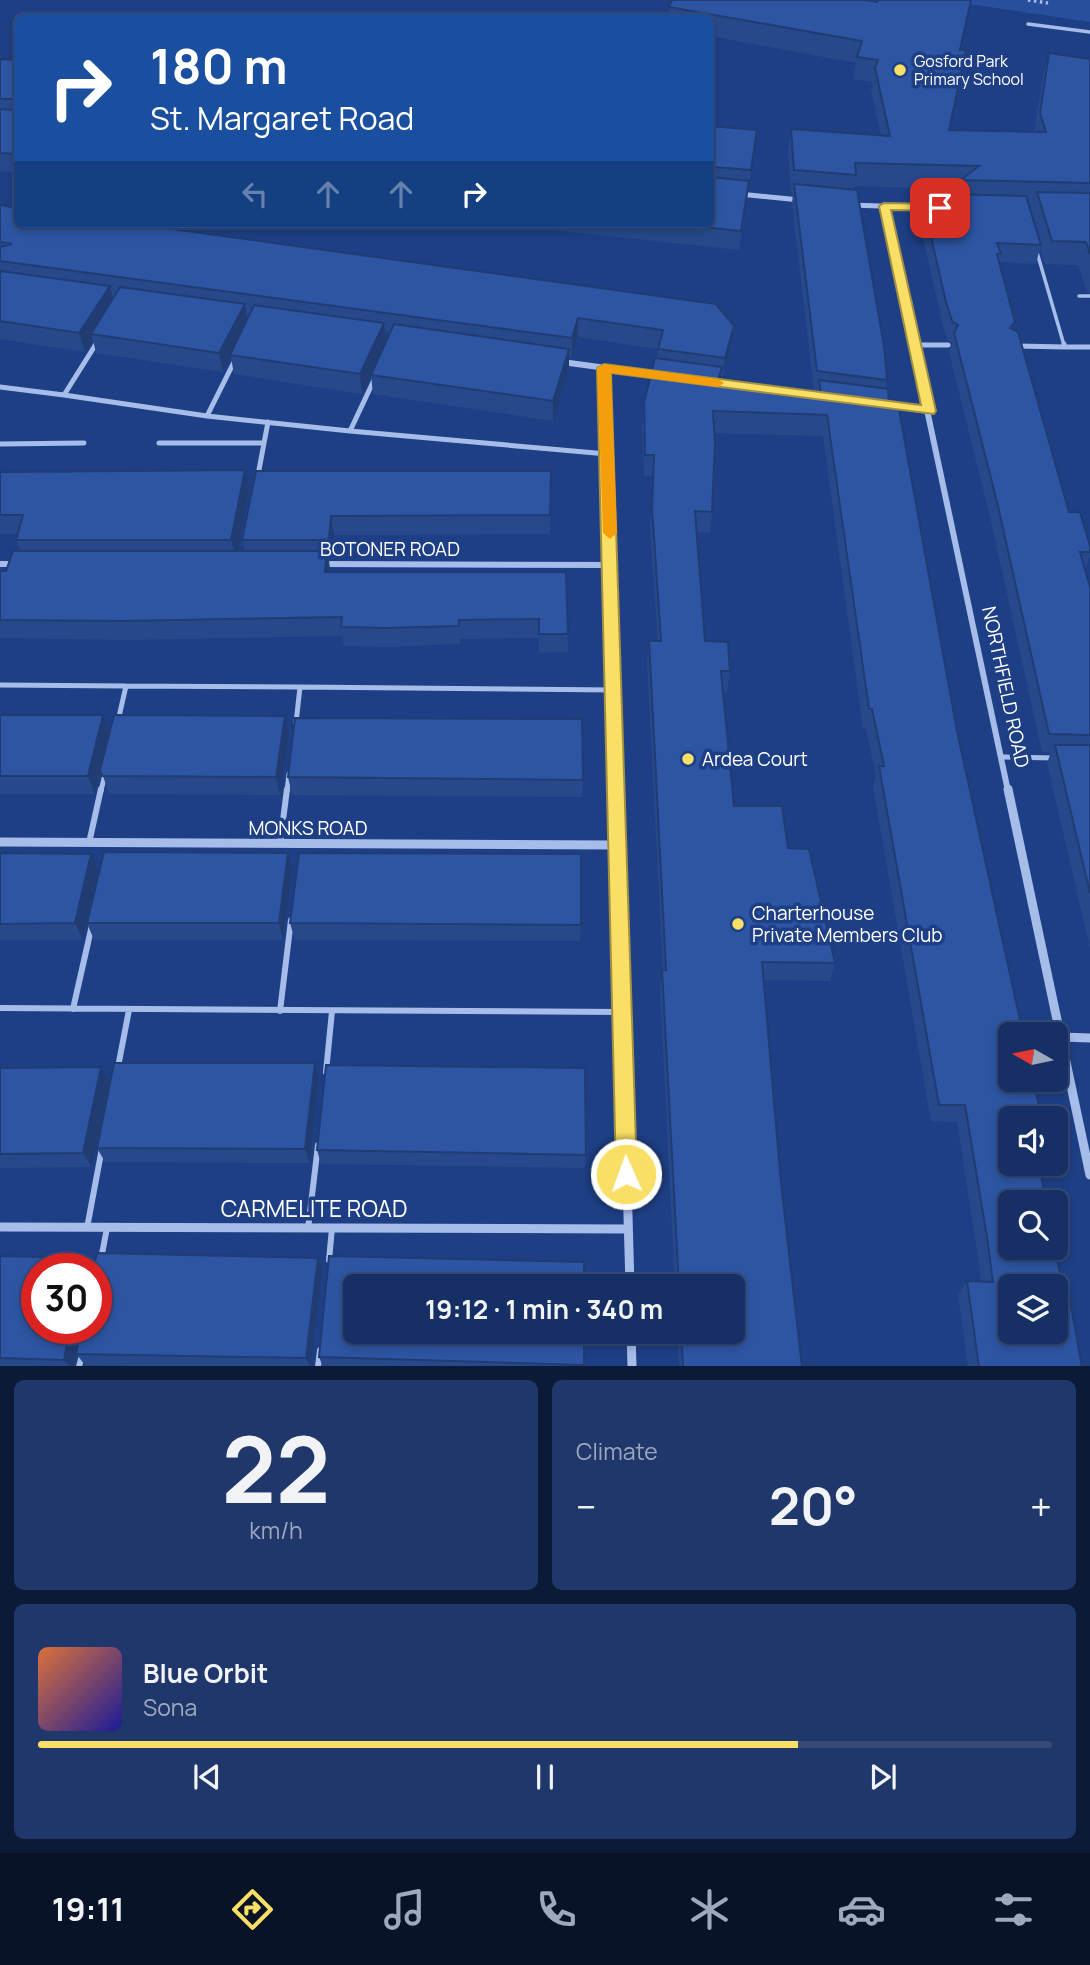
<!DOCTYPE html>
<html lang="en">
<head>
<meta charset="utf-8">
<style>
	:root { --surface:#162f64; --page:#1f376a; --text:#f1f3f6; --muted:#9ea9bf; --line:#354a78; --accent:#f9df65 }
	body { margin:0; font-family:Manrope,sans-serif; background:var(--page); color:var(--text); height:100vh; display:flex; flex-direction:column; font-size:26px; white-space:nowrap }
	* { box-sizing:border-box; margin:0 }
	p { font-size:23px; color:var(--muted) }
	.icon { flex:none; width:38px; height:38px; fill:none; stroke:currentColor; stroke-width:2; stroke-linecap:round; stroke-linejoin:round }
	.map { position:relative; height:1366px; overflow:hidden }
	.sheet { display:flex; flex-direction:column; gap:14px; padding:14px; background:#0c1a37; flex:1 }
	.sheet>* { flex:none }
	.guide { position:absolute; left:14px; top:14px; width:700px; height:214px; border-radius:10px; box-shadow:0 4px 10px #0003,0 0 0 2px var(--line); background:#1a4fa0; color:#fff; overflow:hidden }
	.needle { width:46px; rotate:279deg }
	.tools { position:absolute; left:998px; top:1022px; display:grid; gap:14px }
	.tools a { display:grid; place-items:center; width:70px; height:70px; border-radius:10px; background:var(--surface); box-shadow:0 4px 10px #0003,0 0 0 2px var(--line); font-size:35px }
	.speed { position:absolute; left:21px; top:1253px; display:flex; gap:14px; font-size:35px; font-weight:700; text-align:center }
	.speed>* { display:grid; place-content:center; width:91px; height:91px; border-radius:50%; background:var(--surface); box-shadow:0 4px 10px #0003,0 0 0 2px var(--line); line-height:1 }
	.speed .limit { border:10px solid #d22; background:#fff; color:#111 }
	.pin { position:absolute; display:grid; place-items:center; width:60px; height:60px; color:#fff; margin:-30px; border-radius:14px; box-shadow:0 4px 10px #0006 }
	.me { position:absolute; width:77px; margin:-38px; rotate:358deg; stroke-linejoin:round; filter:drop-shadow(0 0 5px #0008) }
	.turn { display:flex; align-items:center; gap:24px; height:147px; padding:0 21px; font-size:32px }
	.turn .icon { width:91px; height:91px; stroke-width:2.5 }
	.turn b { display:block; font-size:49px; line-height:60px }
	.lanes { display:flex; align-items:center; height:66px; padding:0 21px; background:#0003; justify-content:center; gap:35px; direction:ltr }
	.lanes .off { opacity:.35 }
	.big { font-size:52px; font-weight:700; line-height:1.1 }
	.sheet .widget { flex:1; display:flex; flex-direction:column; justify-content:center; gap:10px; min-width:0; padding:0 24px; border-radius:10px; background:var(--page) }
	.sheet .dial { align-items:center; gap:0 }
	.dial b { font-size:91px; line-height:1 }
	.song { display:flex; align-items:center; gap:21px }
	.cover { width:84px; height:84px; border-radius:10px; background:linear-gradient(135deg,hsl(20 70% 55%),hsl(240 70% 35%)) }
	.played { height:7px; border-radius:4px; background:linear-gradient(90deg,var(--accent) 75%,var(--line) 75%) }
	.keys { display:flex; justify-content:space-around; direction:ltr }
	.heat { display:flex; justify-content:space-between; align-items:center; font-size:38px; direction:ltr }
	.sheet .tiles { flex:1; display:grid; gap:14px; grid-template-columns:1fr 1fr }
	.widget:last-child { grid-column:span 2 }
	.trip { position:absolute; left:343px; top:1274px; width:402px; height:70px; border-radius:10px; background:var(--surface); box-shadow:0 4px 10px #0003,0 0 0 2px var(--line); font-weight:700; line-height:70px; text-align:center }
	.tab-bar { display:flex; height:112px; justify-content:space-around; align-items:center; background:#091328; color:var(--muted) }
	.tab-bar .icon { width:49px; height:49px }
	.tab-bar .active { color:var(--accent) }
	.tab-bar b { font-size:32px; color:var(--text) }
	.map>svg:first-child { display:block }
</style>
</head>
<body>
<div class="map">
<svg width="1090" height="1367" viewBox="0 0 1090 1367">
	<rect width="100%" height="100%" fill="#1e3f85"/>
	<path fill="#274f9e" d="M942 0H1090V22Z"/>
	<g fill="none" stroke-linecap="round" stroke-linejoin="round">
		<path stroke="#a6bdea" stroke-width="3.5" stroke-dasharray="2.5 3.5" stroke-linecap="butt" d="M1028 0 1048 3"/>
		<path stroke="#a6bdea" stroke-width="3.5" d="M1028 24 1090 32
			M1036 249 1064 345
			M1079 296H1090
			M95 345 97 342
			M914 345H948"/>
		<path stroke="#a6bdea" stroke-width="5" d="M1064 344 1065 347H1090
			M914 345H948
			M1017 346 1065 347
			M0 387 64 395 96 344
			M64 395 207 416 235 360
			M207 416 350 431 374 380
			M350 431 607 454
			M159 443H264
			M0 444 84 443
			M258 475 268 422
			M0 685 126 686 118 721
			M126 686 300 687 296 723
			M300 687 614 690
			M1003 757 1056 758
			M101 791 105 774
			M287 791 289 774"/>
		<path stroke="#a6bdea" stroke-width="6" d="M89 843 101 789
			M280 844 287 789
			M0 1008 621 1012
			M73 1009 92 925
			M280 1011 291 920
			M118 1067 129 1010
			M326 1072 332 1011
			M87 1228 102 1148
			M308 1229 318 1145
			M101 1259 107 1228
			M329 1260 332 1228
			M79 1367 82 1355
			M318 1367 320 1350"/>
		<path stroke="#a6bdea" stroke-width="5" d="M739 194 800 200
			M851 205 937 208
			M884 206 914 345"/>
		<path stroke="#a6bdea" stroke-width="6" d="M913 344 1008 791
			M562 362 658 375
			M604 368 616 791
			M892 406 929 411
			M0 564H16
			M321 564 611 565"/>
		<path stroke="#a6bdea" stroke-width="9" d="M616 789 630 1286
			M1008 789 1090 1175
			M0 842 616 845
			M1062 1037 1090 1038
			M0 1227 628 1229
			M631 1332 632 1367"/>
	</g>
	<path fill="#27498c" fill-rule="evenodd" d="M669 7 960 50 949 130 1034 132 1043 76 1049 53 1090 59V293L1087 292 1078 265 1045 264 1040 248 1036 264 999 262 1013 329 1069 512 1090 546V557L1085 569 1090 587V948L1047 763 1051 752H1042L991 521 949 352 952 343 947 340 942 321 921 230 925 211 958 194 959 189 854 186V190L887 380 885 389 889 403 957 731 1039 1106 1031 1118H1010L1062 1284 1082 1367H968L958 1295 967 1281 981 1282 977 1251 957 1122 931 1121 873 786 876 776 866 729H863L823 436 714 433 712 512 710 533 697 532 705 641 730 671 727 692H723L734 806 788 848 835 963 830 981 764 980 781 1183 802 1367H679L678 1332H733V1286H675L660 988 663 970 647 661 649 641H658L650 529 653 476H644L642 425 644 403 657 358 658 349 578 337 572 357 569 356V368L553 421 373 394 371 375 386 342 362 394 234 374 231 358 223 372 96 353 93 340 85 352 0 339V205L734 326 731 345 723 377 817 394V390H814L792 203 793 193H791L788 151 791 129 881 135 871 90 873 82 853 79 856 63 710 36V18H668ZM385 331 391 332 386 342Z
		M0 59 18 60V173L0 171Z
		M710 126 757 130 739 250 496 224H710Z
		M245 470 249 489 237 551H245L242 540 256 471H551L550 534 334 535 332 559H329L330 572H566L568 652 539 653V638L460 639V644L389 647 344 646 342 636 129 640 0 638V571H6L20 551 16 540 18 534H0V472Z
		M0 715H103L109 733 285 716 289 734 280 795 109 794 101 770 95 794H0Z
		M288 777 583 780 582 797 292 795Z
		M0 853 98 871 83 940H0Z
		M288 853 292 870 283 940H94L87 923Z
		M290 923 581 925 580 941 295 940Z
		M101 1067 109 1082 92 1167 0 1168V1068Z
		M319 1078 310 1163 105 1162 97 1148Z
		M317 1150 586 1155 585 1168 321 1164Z
		M0 1256 84 1258 91 1269H37V1328L318 1258 322 1270 311 1367H168L85 1365 77 1355 75 1367H0Z
		M584 1332V1367H323L319 1357Z"/>
	<path fill="#203c72" d="M110 286 115 305 91 334 93 340 85 352 79 333Z
		M245 304 248 323 230 355 231 358 223 372 219 353Z
		M578 318V337L572 357V338Z
		M384 323 386 342 362 394 360 374Z
		M734 326 731 345 723 377 725 358Z
		M569 349V368L553 421V401Z
		M245 470 249 489 236 559 231 540Z
		M331 516 334 535 332 559 329 540Z
		M327 551 330 570 328 591 325 572Z
		M103 715 109 733 95 794 88 776Z
		M285 716 289 734 280 795 276 777Z
		M288 853 292 870 283 940 279 923Z
		M91 854 98 871 83 940 75 923Z
		M315 1063 319 1078 310 1163 305 1149Z
		M101 1067 109 1082 92 1167 83 1153Z
		M84 1258 91 1269H82Z
		M318 1258 322 1270 311 1367H310L306 1358Z
		M70 1328H81L75 1367H70L64 1360Z"/>
	<path fill="#2d55a3" stroke="#203c72" stroke-width="2" fill-rule="evenodd" d="M672 0H864L877 2 878 0H971L960 50H966L949 130 1046 132 1040 113 1049 53 1090 59V183L961 180 979 166 855 163 856 175 794 170 791 129 890 136 875 68 878 60 857 57 862 41 669 7Z
		M0 59 18 60V105L13 99H0Z
		M18 106V154L0 153V109L13 110Z
		M710 126 757 130 751 170 712 167 710 168Z
		M711 177 749 181 741 231 673 224H710Z
		M794 184 857 190 884 346 887 380 817 371Z
		M1037 192 1090 193V254L1086 242 1052 241Z
		M947 194 1026 196 1041 245 997 243 1001 254H997L1015 322 1010 328 1018 332 1069 512H1080L1090 546V552H1080L1090 587V735L1049 734 997 502 954 333 958 325 952 321 946 302 925 211Z
		M0 205 18 208V224H136L716 304 734 326 725 358 658 349 663 330 578 318 572 338 0 261V247L12 244 0 242Z
		M0 271 110 286 79 333 0 321Z
		M120 287 245 304 219 353 91 334Z
		M254 305 384 323 360 374 230 355Z
		M394 324 569 349 553 401 371 375Z
		M655 358 722 367 719 377 821 395 819 380 888 389 889 403 898 404 957 731 1023 1034H1010V1080H1033L1039 1106H1028L1030 1118H1010V1164H1039L1046 1202H1010V1248H1055L1062 1284H1067L1082 1367H979L967 1281 993 1282 987 1237 965 1105H939L879 766H884L872 709H869L827 415 713 411 715 443 712 512 695 511 705 641 728 642 730 671H721L734 806H782L788 848 809 849 835 963 762 962 781 1183 802 1367H683L681 1332H733V1286H679L662 970H666L649 641H661L652 508 654 455H645L644 403ZM1010 1286H1055V1332H1010Z
		M245 470 231 540H16L23 515H0V472Z
		M256 471H551L550 515 331 516 329 540H242Z
		M13 551H327L325 572H566L568 634H539V619L459 620V626L387 628 341 627 342 617 123 621 0 620V571H6Z
		M0 715H103L88 776H0Z
		M114 715 285 716 276 777 102 776 100 770Z
		M295 718 582 719 583 780 288 777Z
		M1055 745H1090V893Z
		M104 852 288 853 279 923H87Z
		M0 853 91 854 75 923 0 924Z
		M299 853 581 854V925L290 923Z
		M114 1063H315L305 1149 97 1148Z
		M326 1065 585 1068 586 1155 317 1150Z
		M101 1067 83 1153 0 1154V1068Z
		M97 1253 318 1258 306 1358 76 1354 81 1328H96V1269H93Z
		M0 1256 84 1258 82 1269H37V1328H70L64 1360 0 1358Z
		M329 1256 584 1262V1286H355V1332H584V1365L319 1357Z"/>
	<path fill="#f9df65" stroke="#a29142" stroke-width="2" d="M884 203 940 204 946 208 940 211 891 210 936 411 934 414 611 373 637 1174 634 1181 626 1184 619 1181 616 1174 597 368 604 364 921 405 879 206Z"/>
	<path fill="#f59e0b" d="M604 364 718 379 724 383 718 387 611 373 617 533 610 539 603 533 597 368Z"/>
	<g fill="#f9df65" stroke="#1e3f85" stroke-width="2.5">
		<circle cx="900" cy="70" r="7"/>
		<circle cx="688" cy="759" r="7"/>
		<circle cx="738" cy="924" r="7"/>
	</g>
	<g text-anchor="middle" stroke-width="7" stroke-linejoin="round" paint-order="stroke">
		<g font-size="16" fill="#fff" stroke="#1e3f85" text-anchor="start">
			<text x="914" y="67">Gosford Park<tspan x="914" dy="18">Primary School</tspan></text>
		</g>
		<g font-size="19" fill="#fff" stroke="#1e3f85">
			<text x="390" y="556">BOTONER ROAD</text>
			<text transform="translate(1006 687) rotate(78)" y="7">NORTHFIELD ROAD</text>
			<text x="308" y="835">MONKS ROAD</text>
		</g>
		<g font-size="19" fill="#fff" stroke="#1e3f85" text-anchor="start">
			<text x="702" y="766">Ardea Court</text>
			<text x="752" y="920">Charterhouse<tspan x="752" dy="22">Private Members Club</tspan></text>
		</g>
		<g font-size="23" fill="#fff" stroke="#1e3f85">
			<text x="314" y="1217">CARMELITE ROAD</text>
		</g>
	</g>
</svg>
<div class="tools">
<a><svg class="needle" viewBox="-14 -14 28 28"><path d="M0-13l5 13h-10z" fill="#e53935"/><path d="M0 13l5-13h-10z" fill="#9ea9bf"/></svg></a>
<a><svg class="icon" aria-label="sound" viewBox="0 0 24 24"><path d="M4 9h4l5-4v14l-5-4H4zM17 9q2 3 0 6"/></svg></a>
<a><svg class="icon" aria-label="search" viewBox="0 0 24 24"><circle cx="10" cy="10" r="6"/><path d="M15 15l6 6"/></svg></a>
<a><svg class="icon" aria-label="layers" viewBox="0 0 24 24"><path d="M12 4l9 5-9 5-9-5zM3 14l9 5 9-5"/></svg></a>
</div>
<div class="speed"><div class="limit">30</div></div>
<div class="pin" style="left:940px;top:208px;background:#d93025"><svg class="icon" aria-label="arrive" viewBox="0 0 24 24"><path d="M6 21V4h12l-3 4 3 4H6"/></svg></div>
<svg class="me" style="left:626px;top:1174px" viewBox="-20 -20 40 40"><circle r="17" fill="#f9df65" stroke="#fff" stroke-width="3"/><path d="M0-11L8 9 0 5-8 9z" fill="#fff"/></svg>
<div class="trip">19:12 · 1 min · 340 m</div>
<div class="guide">
<div class="turn"><svg class="icon" aria-label="right" viewBox="0 0 24 24"><path d="M7 20v-9h11M14 6l5 5-5 5"/></svg><div><b>180 m</b>St. Margaret Road</div></div>
<div class="lanes"><svg class="icon off" aria-label="left" viewBox="0 0 24 24"><path d="M17 20v-9H6M10 6l-5 5 5 5"/></svg><svg class="icon off" aria-label="ahead" viewBox="0 0 24 24"><path d="M12 20V5M6 11l6-6 6 6"/></svg><svg class="icon off" aria-label="ahead" viewBox="0 0 24 24"><path d="M12 20V5M6 11l6-6 6 6"/></svg><svg class="icon" aria-label="right" viewBox="0 0 24 24"><path d="M7 20v-9h11M14 6l5 5-5 5"/></svg></div>
</div>
</div>
<section class="sheet">
<div class="tiles">
<div class="widget dial"><b>22</b><p>km/h</p></div>
<div class="widget"><p>Climate</p>
<div class="heat"><a>−</a><b class="big">20°</b><a>+</a></div>
</div>
<div class="widget">
<div class="song"><i class="cover"></i><div><b>Blue Orbit</b><p>Sona</p></div></div>
<div class="played"></div>
<div class="keys"><svg class="icon" aria-label="previous" viewBox="0 0 24 24"><path d="M18 5L8 12l10 7zM5 5v14"/></svg><svg class="icon" aria-label="pause" viewBox="0 0 24 24"><path d="M8 5v14M16 5v14"/></svg><svg class="icon" aria-label="next" viewBox="0 0 24 24"><path d="M6 5l10 7-10 7zM19 5v14"/></svg></div>
</div>
</div>
</section>
<nav class="tab-bar">
<b>19:11</b>
<svg class="icon active" aria-label="directions" viewBox="0 0 24 24"><path d="M12 3l9 9-9 9-9-9zM9 14v-3h6M13 9l2 2-2 2"/></svg>
<svg class="icon" aria-label="music" viewBox="0 0 24 24"><path d="M9 18V5l10-2v13"/><circle cx="6" cy="18" r="3"/><circle cx="16" cy="16" r="3"/></svg>
<svg class="icon" aria-label="phone" viewBox="0 0 24 24"><path d="M5 4h4l2 5-3 2q2 4 5 5l2-3 5 2v4C11 20 4 13 5 4z"/></svg>
<svg class="icon" aria-label="climate" viewBox="0 0 24 24"><path d="M12 3v18M4 7l16 10M4 17L20 7"/></svg>
<svg class="icon" aria-label="car" viewBox="0 0 24 24"><path d="M5 17H2v-5l4-1 3-4h7l3 4 3 1v5h-3M9 17h6M6 11h13"/><circle cx="7" cy="17" r="2"/><circle cx="17" cy="17" r="2"/></svg>
<svg class="icon" aria-label="filters" viewBox="0 0 24 24"><path d="M4 7h16M4 17h16"/><circle cx="9" cy="7" r="2"/><circle cx="15" cy="17" r="2"/></svg>
</nav>
</body>
</html>
